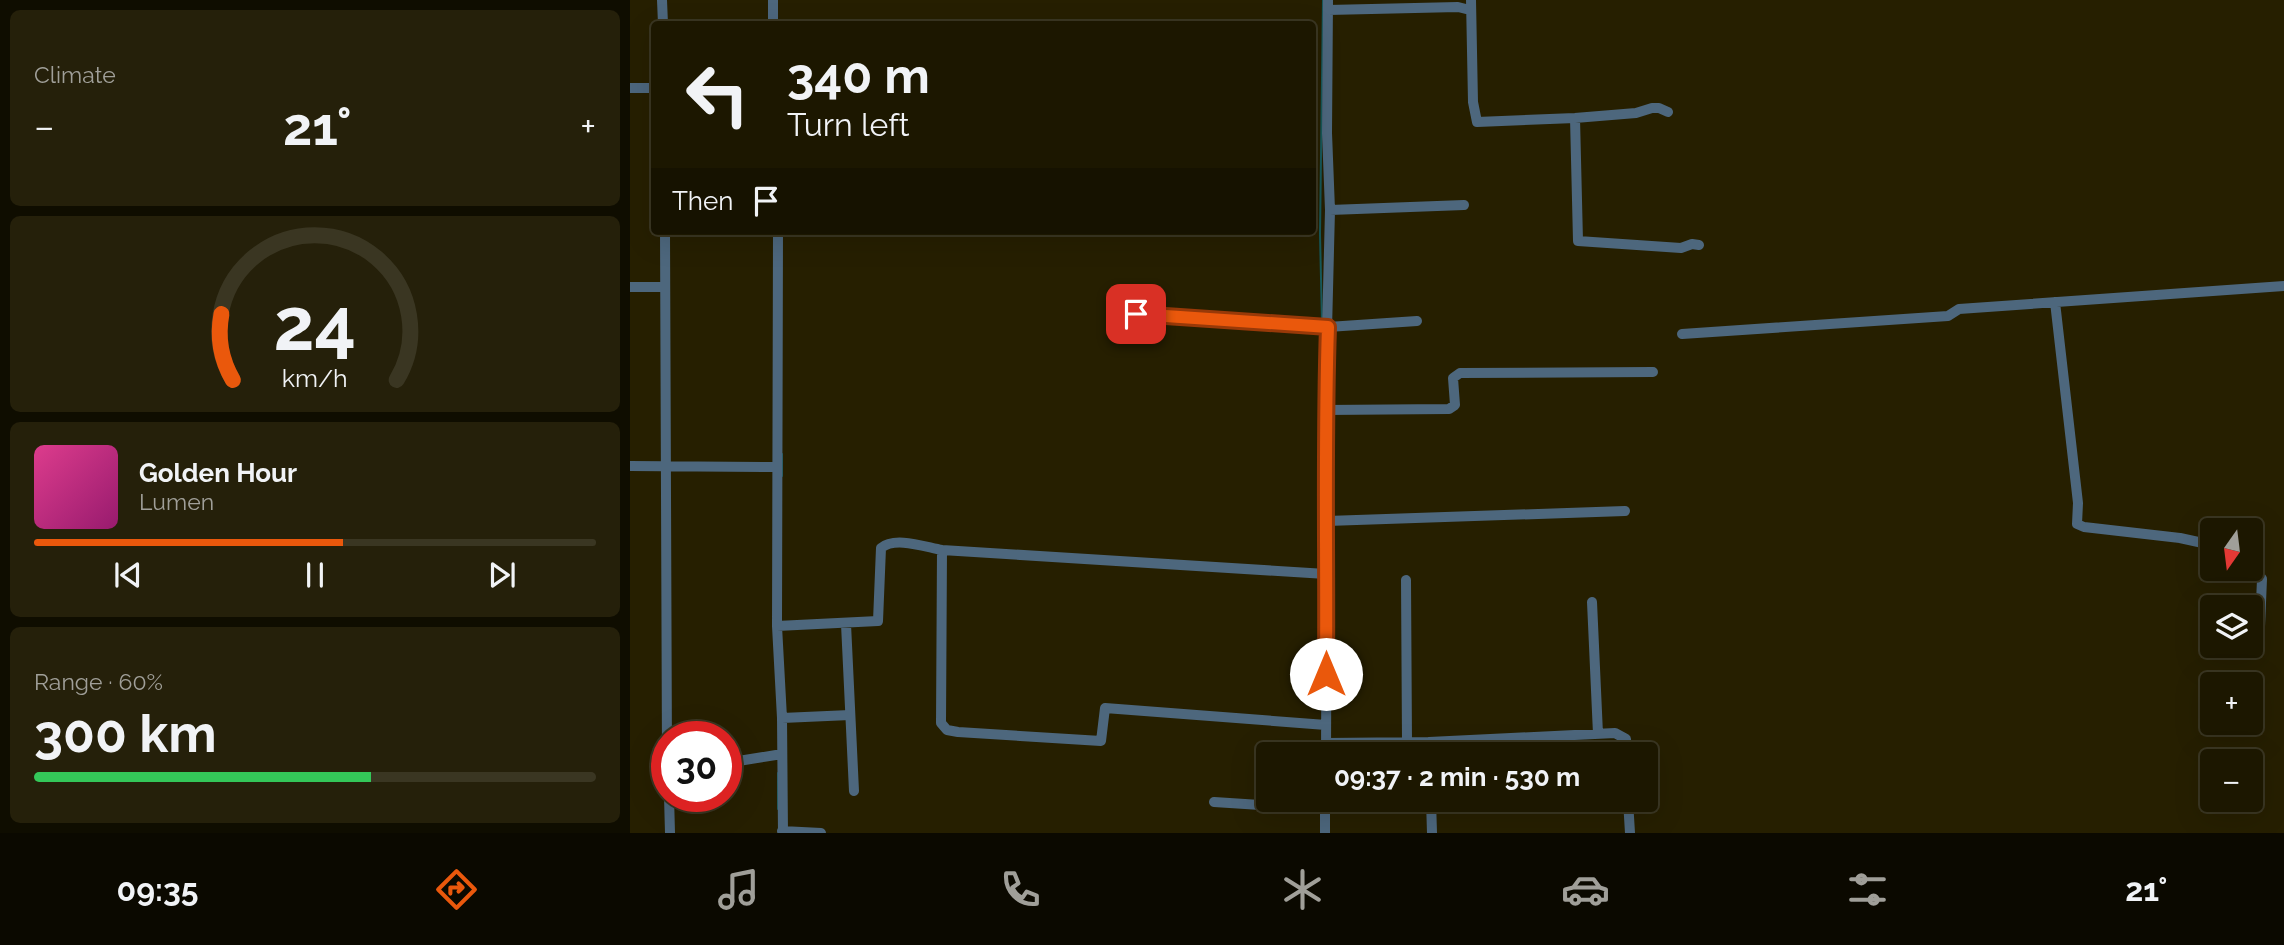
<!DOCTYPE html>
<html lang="en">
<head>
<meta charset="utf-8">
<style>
	:root { --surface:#1c1700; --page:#25200a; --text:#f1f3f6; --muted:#a09f99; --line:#3a3622; --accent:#ea580c }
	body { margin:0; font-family:Raleway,sans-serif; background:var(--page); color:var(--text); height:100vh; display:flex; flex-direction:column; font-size:26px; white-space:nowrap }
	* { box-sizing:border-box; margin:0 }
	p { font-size:23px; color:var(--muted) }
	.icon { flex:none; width:38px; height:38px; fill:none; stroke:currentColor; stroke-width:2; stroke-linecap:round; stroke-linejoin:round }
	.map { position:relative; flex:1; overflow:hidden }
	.sheet { display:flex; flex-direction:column; gap:10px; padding:10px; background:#0f0d00; width:630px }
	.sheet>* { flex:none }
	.top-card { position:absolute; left:21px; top:21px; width:665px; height:214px; border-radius:7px; box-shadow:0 7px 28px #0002,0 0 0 2px var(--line); background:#1c1700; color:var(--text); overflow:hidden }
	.needle { width:46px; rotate:194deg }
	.controls { position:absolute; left:1570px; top:518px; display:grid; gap:14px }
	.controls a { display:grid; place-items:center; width:63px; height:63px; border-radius:7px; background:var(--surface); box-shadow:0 7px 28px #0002,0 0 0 2px var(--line); font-size:35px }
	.speed { position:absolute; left:21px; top:721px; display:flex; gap:14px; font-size:35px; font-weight:700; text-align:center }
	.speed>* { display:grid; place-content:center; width:91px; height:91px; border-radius:50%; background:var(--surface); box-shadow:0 7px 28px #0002,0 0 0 2px var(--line); line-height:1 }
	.speed .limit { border:10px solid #d22; background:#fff; color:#111 }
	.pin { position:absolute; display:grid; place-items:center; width:60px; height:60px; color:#fff; margin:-30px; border-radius:14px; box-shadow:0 4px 10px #0006 }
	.me { position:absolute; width:77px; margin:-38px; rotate:0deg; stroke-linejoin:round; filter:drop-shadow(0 0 5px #0008) }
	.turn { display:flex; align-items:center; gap:24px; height:147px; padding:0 21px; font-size:32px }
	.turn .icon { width:91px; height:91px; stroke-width:2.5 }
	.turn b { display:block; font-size:49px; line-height:60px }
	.then { display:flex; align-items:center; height:66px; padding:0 21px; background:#0003; gap:14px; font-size:26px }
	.big { font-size:52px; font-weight:700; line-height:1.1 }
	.sheet .tile { flex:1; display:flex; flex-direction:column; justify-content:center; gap:10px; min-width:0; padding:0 24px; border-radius:10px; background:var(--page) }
	.sheet .dial { align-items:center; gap:0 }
	.dial svg { height:182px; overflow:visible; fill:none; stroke:var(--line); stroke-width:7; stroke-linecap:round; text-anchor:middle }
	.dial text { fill:var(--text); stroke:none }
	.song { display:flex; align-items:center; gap:21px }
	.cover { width:84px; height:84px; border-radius:10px; background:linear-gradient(135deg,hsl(330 70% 55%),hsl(320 70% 35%)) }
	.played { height:7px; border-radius:4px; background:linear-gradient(90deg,var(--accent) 55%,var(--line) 55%) }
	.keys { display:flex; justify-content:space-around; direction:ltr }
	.heat { display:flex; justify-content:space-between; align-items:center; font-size:38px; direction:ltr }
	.charge { height:10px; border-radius:5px; background:linear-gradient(90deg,#34c759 60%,var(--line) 0) }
	.trip { position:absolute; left:626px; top:742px; width:402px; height:70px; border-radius:7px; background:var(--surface); box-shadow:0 7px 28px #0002,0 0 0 2px var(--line); font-weight:700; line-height:70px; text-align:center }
	.tabs { display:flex; height:112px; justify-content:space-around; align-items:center; background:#0b0900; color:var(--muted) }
	.tabs .icon { width:49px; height:49px }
	.tabs .on { color:var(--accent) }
	.tabs b { font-size:32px; color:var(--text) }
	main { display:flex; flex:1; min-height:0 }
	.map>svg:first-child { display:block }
</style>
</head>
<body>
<main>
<section class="sheet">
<div class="tile"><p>Climate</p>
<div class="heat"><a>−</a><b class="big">21°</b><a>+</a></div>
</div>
<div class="tile dial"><svg viewBox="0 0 100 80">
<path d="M14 69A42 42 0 1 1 86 69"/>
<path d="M14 69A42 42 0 0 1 9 40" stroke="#ea580c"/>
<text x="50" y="56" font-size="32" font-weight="700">24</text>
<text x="50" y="72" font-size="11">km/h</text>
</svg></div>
<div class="tile">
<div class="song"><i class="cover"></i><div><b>Golden Hour</b><p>Lumen</p></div></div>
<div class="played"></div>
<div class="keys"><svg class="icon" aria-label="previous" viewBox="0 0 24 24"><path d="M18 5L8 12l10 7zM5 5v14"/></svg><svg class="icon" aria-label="pause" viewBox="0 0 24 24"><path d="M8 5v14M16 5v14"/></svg><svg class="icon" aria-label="next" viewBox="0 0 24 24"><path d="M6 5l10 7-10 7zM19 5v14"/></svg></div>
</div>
<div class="tile"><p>Range · 60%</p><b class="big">300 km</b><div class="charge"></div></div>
</section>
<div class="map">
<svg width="1654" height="833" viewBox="0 0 1654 833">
	<rect width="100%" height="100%" fill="#261f00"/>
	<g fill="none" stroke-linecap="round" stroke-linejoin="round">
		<path stroke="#165758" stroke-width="2" d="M692 322 690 234 693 0
			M152 454V476
			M34 762 35 769
			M148 773V809"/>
		<path stroke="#4d677d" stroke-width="10" d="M32 0 33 24
			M841 0 843 102 847 122 945 118 1006 113 1022 108H1029L1038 112
			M698 10 828 7 840 10
			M143 24V0
			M0 88H24
			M945 118 948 241 1051 248 1062 244 1069 245
			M700 210 834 205
			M35 231 37 758
			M148 231 147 626 152 718 153 833
			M0 287H34
			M1425 302 1448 503 1447 524 1454 527 1550 538 1582 545
			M506 314 698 327 787 321
			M1052 334 1318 316 1329 309 1654 286
			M695 410 819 409 825 405 823 378 830 373 1023 372
			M0 466 147 467
			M697 521 995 511
			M312 550 311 723 317 730 328 732 471 741 475 708 696 725
			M1620 562 1632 579 1629 650
			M776 580 777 743
			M962 602 968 734
			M216 624 224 791
			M147 626 248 621 251 548C265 536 295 547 312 550L696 574
			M152 718 220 715
			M799 742 800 754
			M696 743 799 742 985 733 996 739 997 754
			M696 754 697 521 695 410 700 210 697 133 698 0
			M96 763 152 754
			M39 796 40 833
			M801 800 802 833
			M998 800 1000 833
			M584 802 695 809
			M152 831 191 833
			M695 833V800"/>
	</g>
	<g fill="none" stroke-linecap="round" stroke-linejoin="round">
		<defs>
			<path id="route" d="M506 314 698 327C694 443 697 559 696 674"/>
		</defs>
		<use href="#route" stroke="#983908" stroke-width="18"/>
		<use href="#route" stroke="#ea580c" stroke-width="12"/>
	</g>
</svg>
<div class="controls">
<a><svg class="needle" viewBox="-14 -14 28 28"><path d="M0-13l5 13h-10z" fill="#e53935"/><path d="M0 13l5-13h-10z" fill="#a09f99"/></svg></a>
<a><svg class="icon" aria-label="layers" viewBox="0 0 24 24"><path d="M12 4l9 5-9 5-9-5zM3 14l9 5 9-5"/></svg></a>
<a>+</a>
<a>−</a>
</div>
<div class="speed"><div class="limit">30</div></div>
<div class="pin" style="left:506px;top:314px;background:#d93025"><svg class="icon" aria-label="arrive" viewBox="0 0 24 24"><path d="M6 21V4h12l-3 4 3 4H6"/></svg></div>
<svg class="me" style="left:696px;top:674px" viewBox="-20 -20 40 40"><circle r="19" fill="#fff"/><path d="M0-13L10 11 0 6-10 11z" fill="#ea580c"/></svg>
<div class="trip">09:37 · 2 min · 530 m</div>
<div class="top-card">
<div class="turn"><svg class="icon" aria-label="left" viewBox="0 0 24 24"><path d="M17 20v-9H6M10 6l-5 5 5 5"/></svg><div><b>340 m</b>Turn left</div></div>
<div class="then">Then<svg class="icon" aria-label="arrive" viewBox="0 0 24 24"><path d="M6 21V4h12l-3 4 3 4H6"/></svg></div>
</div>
</div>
</main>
<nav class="tabs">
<b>09:35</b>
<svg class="icon on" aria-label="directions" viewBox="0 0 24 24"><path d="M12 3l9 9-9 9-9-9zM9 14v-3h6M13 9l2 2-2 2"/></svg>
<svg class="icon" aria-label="music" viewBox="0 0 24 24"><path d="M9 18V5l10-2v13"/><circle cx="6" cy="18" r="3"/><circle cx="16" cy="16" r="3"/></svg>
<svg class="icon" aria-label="phone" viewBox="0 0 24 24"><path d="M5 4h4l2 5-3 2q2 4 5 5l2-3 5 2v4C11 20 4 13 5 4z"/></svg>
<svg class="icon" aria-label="climate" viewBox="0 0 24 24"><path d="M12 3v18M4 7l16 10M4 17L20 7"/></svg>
<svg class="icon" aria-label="car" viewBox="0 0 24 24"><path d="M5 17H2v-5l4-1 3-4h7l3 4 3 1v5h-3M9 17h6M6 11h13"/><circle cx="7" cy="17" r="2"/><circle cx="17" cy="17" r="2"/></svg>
<svg class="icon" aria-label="filters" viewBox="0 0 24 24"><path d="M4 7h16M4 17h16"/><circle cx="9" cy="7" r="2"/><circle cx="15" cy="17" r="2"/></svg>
<b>21°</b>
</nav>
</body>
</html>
